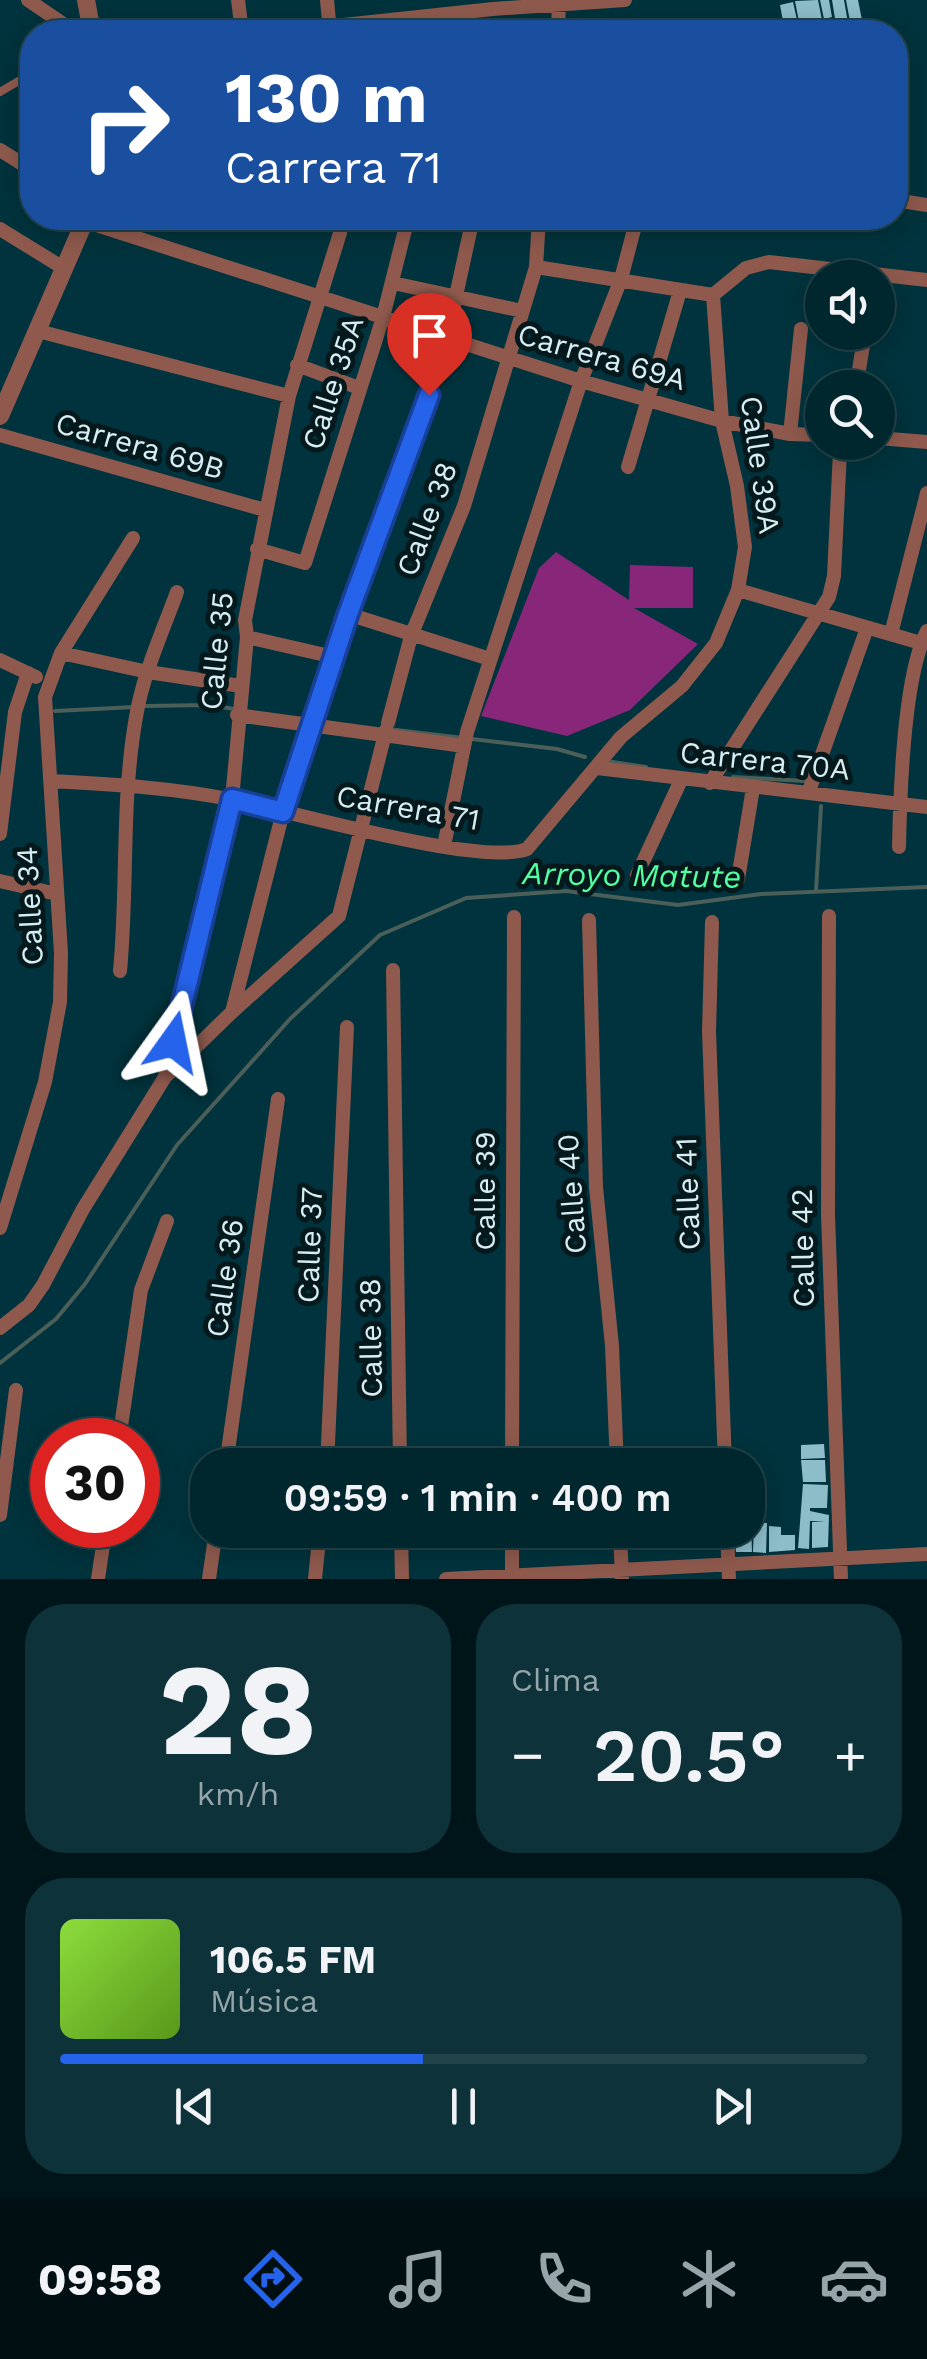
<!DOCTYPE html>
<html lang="es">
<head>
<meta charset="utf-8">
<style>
	:root { --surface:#00262e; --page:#0e323a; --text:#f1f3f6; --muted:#95a5aa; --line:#22434a; --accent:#2563eb }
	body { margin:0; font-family:"Work Sans",sans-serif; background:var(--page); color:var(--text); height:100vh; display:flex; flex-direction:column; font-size:38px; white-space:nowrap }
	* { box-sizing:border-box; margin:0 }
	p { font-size:32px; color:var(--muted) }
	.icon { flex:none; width:55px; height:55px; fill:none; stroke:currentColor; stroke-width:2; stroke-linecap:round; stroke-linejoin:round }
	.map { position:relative; height:1579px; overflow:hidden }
	.drawer { display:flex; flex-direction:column; gap:25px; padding:25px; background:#001519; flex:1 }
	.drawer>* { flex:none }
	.banner { position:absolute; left:20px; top:20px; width:888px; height:210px; border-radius:40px; box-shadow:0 5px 25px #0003,0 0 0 2px var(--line); background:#1a4fa0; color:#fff; overflow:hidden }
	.fabs { position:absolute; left:805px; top:260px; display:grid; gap:20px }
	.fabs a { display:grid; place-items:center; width:90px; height:90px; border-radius:50%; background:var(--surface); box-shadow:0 5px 25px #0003,0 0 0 2px var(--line); font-size:50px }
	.speed { position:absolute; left:30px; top:1418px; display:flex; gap:20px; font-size:50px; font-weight:700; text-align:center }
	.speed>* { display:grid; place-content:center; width:130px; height:130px; border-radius:50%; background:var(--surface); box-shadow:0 5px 25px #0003,0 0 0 2px var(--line); line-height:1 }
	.speed .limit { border:15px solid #d22; background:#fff; color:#111 }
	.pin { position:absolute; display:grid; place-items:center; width:85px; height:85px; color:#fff; margin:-102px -42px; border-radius:50% 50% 50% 0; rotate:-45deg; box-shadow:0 0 10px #0007 }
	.pin .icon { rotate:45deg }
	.me { position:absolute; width:110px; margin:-55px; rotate:12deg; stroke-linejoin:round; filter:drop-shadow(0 0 8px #0008) }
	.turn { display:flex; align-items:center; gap:35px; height:210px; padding:0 40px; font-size:45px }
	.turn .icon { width:130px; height:130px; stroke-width:2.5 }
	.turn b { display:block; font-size:70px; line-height:85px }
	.big { font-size:75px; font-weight:600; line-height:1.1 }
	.drawer .widget { flex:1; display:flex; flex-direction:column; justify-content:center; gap:15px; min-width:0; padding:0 35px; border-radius:40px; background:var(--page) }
	.drawer .dial { align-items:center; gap:0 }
	.dial b { font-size:130px; line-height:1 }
	.song { display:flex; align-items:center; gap:30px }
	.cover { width:120px; height:120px; border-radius:15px; background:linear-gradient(135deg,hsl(90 70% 55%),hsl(90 70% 35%)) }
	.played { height:10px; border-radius:5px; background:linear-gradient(90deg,var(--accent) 45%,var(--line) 45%) }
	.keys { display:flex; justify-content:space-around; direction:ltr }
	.heat { display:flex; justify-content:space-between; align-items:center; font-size:55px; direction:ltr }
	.drawer .tiles { flex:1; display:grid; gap:25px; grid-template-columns:1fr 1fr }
	.widget:last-child { grid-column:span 2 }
	.trip { position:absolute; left:190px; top:1448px; width:575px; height:100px; border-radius:40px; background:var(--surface); box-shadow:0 5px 25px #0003,0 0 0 2px var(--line); font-weight:600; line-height:100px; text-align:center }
	.tabs { display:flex; height:160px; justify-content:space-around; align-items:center; background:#000f12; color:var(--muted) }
	.tabs .icon { width:70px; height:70px }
	.tabs .current { color:var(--accent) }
	.tabs b { font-size:45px; color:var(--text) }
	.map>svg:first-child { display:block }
</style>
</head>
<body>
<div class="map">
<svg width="927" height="1579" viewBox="0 0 927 1579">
	<rect width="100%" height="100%" fill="#00333d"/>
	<path fill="#882779" d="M556 552 629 600 630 565 693 567V608H634L698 644 630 710 567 736 481 716 539 568Z"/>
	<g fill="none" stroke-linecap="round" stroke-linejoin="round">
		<path stroke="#4b5f58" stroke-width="4" d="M145 706 207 705 235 709
			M55 711 135 707
			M388 729 557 749 585 757
			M606 761 646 767
			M733 777 805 781
			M816 891 821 806
			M0 1363 56 1319 85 1284 177 1145 290 1019 380 935 466 898 566 891 678 905 761 894 927 887"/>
	</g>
	<path fill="#8cbdc9" d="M818 0 822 20 807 24 809 32H801L795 1Z
		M820 0H829L832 17 824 19Z
		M832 0H844L848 23 836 25Z
		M846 0H858L864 30 852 32Z
		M793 2 799 29 785 32 780 5Z
		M824 1444 825 1458 801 1459V1445Z
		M801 1460H825L826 1482H803Z
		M803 1484 828 1485 827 1508H810V1511L829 1515 828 1547 812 1548V1522L825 1521H810L809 1549 798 1548Z
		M754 1523H767L766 1553 753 1552Z
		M748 1524H751L752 1552H736L734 1530H748Z
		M769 1526 781 1527V1535H795V1550L769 1552Z"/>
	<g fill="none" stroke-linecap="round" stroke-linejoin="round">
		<path stroke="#8f5a4d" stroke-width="8" d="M0 92 22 79 32 82"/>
		<path stroke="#8f5a4d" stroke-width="14" d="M28 0 75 32
			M238 0 242 32
			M327 0 330 32
			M278 32 493 9 625 0
			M558 32 559 0
			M0 150 32 170
			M895 200 927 205
			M84 221 581 381 722 421 790 434 822 435
			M0 229 65 269
			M536 267 713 295
			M393 283 522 311
			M38 331 289 396
			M297 365 359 388
			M856 388 865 333
			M790 434 801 329
			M0 435 265 510
			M878 438 927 442
			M628 467 680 291
			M257 549 305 563 383 317 408 218
			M738 590 921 643
			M348 614 490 659
			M891 634 927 493
			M247 637 334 657
			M61 653 148 672 241 686
			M0 660 36 677
			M237 715 464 746
			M388 723 411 636 464 506 536 267 539 218
			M597 768 927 807
			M51 781C112 784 174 788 234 800 291 811 481 867 527 849L621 737 682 686 716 643 738 590 745 547 737 486 722 421 713 295 746 268 769 262 927 280
			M710 783 829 597 834 576 840 451 845 442
			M809 791 867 628
			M0 834 15 712 28 673
			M444 846 467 732 581 381 621 279 637 218
			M899 847C900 795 904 675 927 631
			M637 875 681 780
			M738 879 753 788
			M0 881 57 894
			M829 916 828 1215 841 1579
			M589 920 596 1187 612 1346 617 1465
			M712 922 709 1031 725 1465
			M393 970 400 1465
			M120 971C128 886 121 801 136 717 143 674 162 633 177 592
			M232 1012 283 812 348 614 420 424 447 337 473 218
			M165 1077 188 972 232 799 247 637 245 620 289 396 340 233
			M0 1228 45 1082 60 1002 61 953 45 697 61 653 133 538
			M0 1328 29 1305 43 1285 83 1209 165 1077 232 1012 339 916 386 730
			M119 1440 141 1290 167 1221
			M226 1465 278 1099
			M327 1465 347 1027
			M512 1465 514 917
			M0 1515 16 1390
			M401 1530 402 1579
			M620 1530 622 1579
			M727 1530 729 1579
			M98 1579 106 1525
			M209 1579 216 1530
			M315 1579 320 1530
			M446 1579 927 1554
			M512 1579V1530"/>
		<path stroke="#8f5a4d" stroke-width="18" d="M86 0 92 32
			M0 416 86 218"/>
	</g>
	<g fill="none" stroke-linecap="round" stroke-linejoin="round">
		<defs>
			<path id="route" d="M173 1042 232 799 283 812 348 614 429 395"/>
		</defs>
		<use href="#route" stroke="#184099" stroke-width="25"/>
		<use href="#route" stroke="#2563eb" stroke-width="18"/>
	</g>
	<g text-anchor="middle" stroke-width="10" stroke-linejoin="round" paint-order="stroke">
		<g font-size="30" fill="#d5edf3" stroke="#05181c">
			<text transform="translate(602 357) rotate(16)" y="10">Carrera 69A</text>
			<text transform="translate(333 383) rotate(-72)" y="10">Calle 35A</text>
			<text transform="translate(140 446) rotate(16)" y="10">Carrera 69B</text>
			<text transform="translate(760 465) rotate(82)" y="10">Calle 39A</text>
			<text transform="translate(427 519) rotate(-69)" y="10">Calle 38</text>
			<text transform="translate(217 651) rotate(-84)" y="10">Calle 35</text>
			<text transform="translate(765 761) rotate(6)" y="10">Carrera 70A</text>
			<text transform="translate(408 808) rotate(10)" y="10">Carrera 71</text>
			<text transform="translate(30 906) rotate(-93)" y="10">Calle 34</text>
			<text transform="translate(485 1191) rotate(-90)" y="10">Calle 39</text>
			<text transform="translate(572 1194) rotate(-94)" y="10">Calle 40</text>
			<text transform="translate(688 1194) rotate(-92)" y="10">Calle 41</text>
			<text transform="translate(310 1245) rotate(-88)" y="10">Calle 37</text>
			<text transform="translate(803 1248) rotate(-91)" y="10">Calle 42</text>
			<text transform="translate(225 1278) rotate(-82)" y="10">Calle 36</text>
			<text transform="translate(371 1338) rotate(-91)" y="10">Calle 38</text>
		</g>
		<g font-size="32" font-style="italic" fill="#52fe9f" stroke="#05181c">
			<text transform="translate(632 875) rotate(1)" y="11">Arroyo Matute</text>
		</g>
	</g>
</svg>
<div class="fabs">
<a><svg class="icon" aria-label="sound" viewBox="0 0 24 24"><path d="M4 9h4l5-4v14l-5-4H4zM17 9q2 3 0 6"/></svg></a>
<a><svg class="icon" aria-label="search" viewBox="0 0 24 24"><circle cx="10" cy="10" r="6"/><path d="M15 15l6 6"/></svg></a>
</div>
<div class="speed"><div class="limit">30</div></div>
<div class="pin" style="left:429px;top:395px;background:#d93025"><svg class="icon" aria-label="arrive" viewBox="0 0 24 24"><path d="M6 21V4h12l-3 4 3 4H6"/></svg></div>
<svg class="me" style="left:173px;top:1042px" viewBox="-20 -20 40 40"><path d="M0-17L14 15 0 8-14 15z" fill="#2563eb" stroke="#fff" stroke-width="4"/></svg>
<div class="trip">09:59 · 1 min · 400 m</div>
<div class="banner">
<div class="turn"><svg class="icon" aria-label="right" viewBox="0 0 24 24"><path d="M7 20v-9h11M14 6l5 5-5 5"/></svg><div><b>130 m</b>Carrera 71</div></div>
</div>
</div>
<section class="drawer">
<div class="tiles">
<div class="widget dial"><b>28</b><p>km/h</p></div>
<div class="widget"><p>Clima</p>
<div class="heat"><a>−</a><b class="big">20.5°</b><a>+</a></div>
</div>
<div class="widget">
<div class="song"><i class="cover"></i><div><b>106.5 FM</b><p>Música</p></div></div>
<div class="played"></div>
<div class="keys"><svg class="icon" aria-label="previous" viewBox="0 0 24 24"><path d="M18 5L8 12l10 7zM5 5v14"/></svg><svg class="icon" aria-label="pause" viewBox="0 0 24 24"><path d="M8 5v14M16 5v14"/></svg><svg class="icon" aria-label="next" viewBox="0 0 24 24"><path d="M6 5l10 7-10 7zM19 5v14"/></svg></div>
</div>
</div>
</section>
<nav class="tabs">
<b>09:58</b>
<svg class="icon current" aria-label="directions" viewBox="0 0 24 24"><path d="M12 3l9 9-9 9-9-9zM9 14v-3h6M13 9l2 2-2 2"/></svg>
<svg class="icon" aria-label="music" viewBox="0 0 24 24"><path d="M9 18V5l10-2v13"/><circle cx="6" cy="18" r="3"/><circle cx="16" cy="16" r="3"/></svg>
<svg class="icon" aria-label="phone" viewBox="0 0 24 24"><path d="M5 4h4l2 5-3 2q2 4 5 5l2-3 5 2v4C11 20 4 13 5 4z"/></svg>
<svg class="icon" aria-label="climate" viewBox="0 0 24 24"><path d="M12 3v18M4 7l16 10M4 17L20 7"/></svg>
<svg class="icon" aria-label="car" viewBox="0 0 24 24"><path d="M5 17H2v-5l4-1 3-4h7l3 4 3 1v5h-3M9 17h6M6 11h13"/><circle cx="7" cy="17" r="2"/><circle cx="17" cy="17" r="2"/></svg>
</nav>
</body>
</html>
